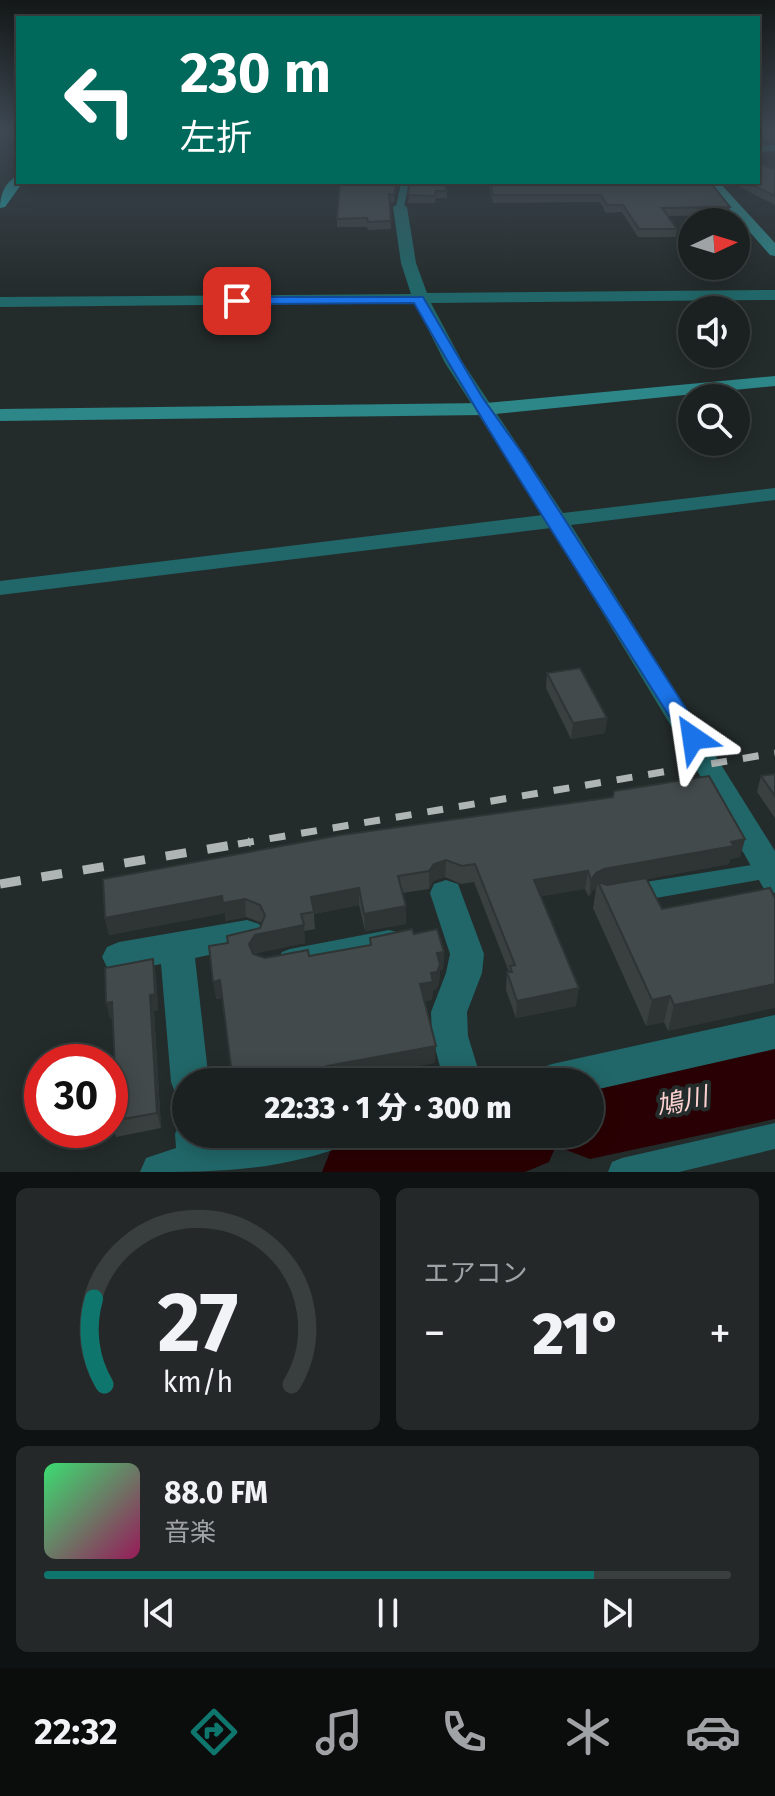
<!DOCTYPE html>
<html lang="ja">
<head>
<meta charset="utf-8">
<style>
	:root { --surface:#1b2020; --page:#242829; --text:#f1f3f6; --muted:#a0a3a5; --line:#393e3e; --accent:#0f766e }
	body { margin:0; font-family:"Fira Sans","Noto Sans JP",sans-serif; background:var(--page); color:var(--text); height:100vh; display:flex; flex-direction:column; font-size:30px; white-space:nowrap }
	* { box-sizing:border-box; margin:0 }
	p { font-size:26px; color:var(--muted) }
	.icon { flex:none; width:44px; height:44px; fill:none; stroke:currentColor; stroke-width:2; stroke-linecap:round; stroke-linejoin:round }
	.map { position:relative; height:1172px; overflow:hidden }
	.panel { display:flex; flex-direction:column; gap:16px; padding:16px; background:#0f1212; flex:1 }
	.panel>* { flex:none }
	.banner { position:absolute; left:16px; top:16px; width:744px; height:168px; border-radius:0px; box-shadow:0 4px 20px #0003,0 0 0 2px var(--line); background:#00695c; color:#fff; overflow:hidden }
	.needle { width:52px; rotate:86deg }
	.fabs { position:absolute; left:678px; top:208px; display:grid; gap:16px }
	.fabs a { display:grid; place-items:center; width:72px; height:72px; border-radius:50%; background:var(--surface); box-shadow:0 4px 20px #0003,0 0 0 2px var(--line); font-size:40px }
	.speed { position:absolute; left:24px; top:1044px; display:flex; gap:16px; font-size:40px; font-weight:700; text-align:center }
	.speed>* { display:grid; place-content:center; width:104px; height:104px; border-radius:50%; background:var(--surface); box-shadow:0 4px 20px #0003,0 0 0 2px var(--line); line-height:1 }
	.speed .limit { border:12px solid #d22; background:#fff; color:#111 }
	.pin { position:absolute; display:grid; place-items:center; width:68px; height:68px; color:#fff; margin:-34px; border-radius:16px; box-shadow:0 4px 12px #0006 }
	.me { position:absolute; width:88px; margin:-44px; rotate:328deg; stroke-linejoin:round; filter:drop-shadow(0 0 6px #0008) }
	.turn { display:flex; align-items:center; gap:28px; height:168px; padding:0 32px; font-size:36px }
	.turn .icon { width:104px; height:104px; stroke-width:2.5 }
	.turn b { display:block; font-size:56px; line-height:68px }
	.big { font-size:60px; font-weight:800; line-height:1.1 }
	.panel .widget { flex:1; display:flex; flex-direction:column; justify-content:center; gap:12px; min-width:0; padding:0 28px; border-radius:12px; background:var(--page) }
	.panel .dial { align-items:center; gap:0 }
	.dial svg { height:208px; overflow:visible; fill:none; stroke:var(--line); stroke-width:7; stroke-linecap:round; text-anchor:middle }
	.dial text { fill:var(--text); stroke:none }
	.song { display:flex; align-items:center; gap:24px }
	.cover { width:96px; height:96px; border-radius:12px; background:linear-gradient(135deg,hsl(140 70% 55%),hsl(330 70% 35%)) }
	.played { height:8px; border-radius:4px; background:linear-gradient(90deg,var(--accent) 80%,var(--line) 80%) }
	.keys { display:flex; justify-content:space-around; direction:ltr }
	.heat { display:flex; justify-content:space-between; align-items:center; font-size:44px; direction:ltr }
	.panel .tiles { flex:1; display:grid; gap:16px; grid-template-columns:1fr 1fr }
	.widget:last-child { grid-column:span 2 }
	.trip { position:absolute; left:172px; top:1068px; width:432px; height:80px; border-radius:40px; background:var(--surface); box-shadow:0 4px 20px #0003,0 0 0 2px var(--line); font-weight:800; line-height:80px; text-align:center }
	.tab-bar { display:flex; height:128px; justify-content:space-around; align-items:center; background:#0b0d0d; color:var(--muted) }
	.tab-bar .icon { width:56px; height:56px }
	.tab-bar .active { color:var(--accent) }
	.tab-bar b { font-size:36px; color:var(--text) }
	.map>svg:first-child { display:block }
</style>
</head>
<body>
<div class="map">
<svg width="775" height="1172" viewBox="0 0 775 1172">
	<rect width="100%" height="100%" fill="#242b2b"/>
	<g fill="none" stroke-linecap="round" stroke-linejoin="round">
		<path fill="#290003" fill-rule="evenodd" d="M775 1045V1119L590 1159 561 1148 558 1141 549 1162 525 1172H322L334 1142 353 1134H590V1082H587Z"/>
		<path fill="#216769" fill-rule="evenodd" d="M401 182H409L404 207 400 210 396 207Z
			M770 862 775 863V877L770 878 633 902 625 899 622 893 625 887 633 884Z
			M389 930 397 932 400 939 397 946 389 948 290 969 282 966 278 959 282 952 290 949Z
			M775 1123V1149L679 1172H608L612 1162 622 1158Z"/>
		<path fill="#216769" fill-rule="evenodd" d="M775 145V151L758 152V146Z
			M400 203 407 207 416 263 427 293 775 290V300L431 303 463 363 563 513 775 488V500L571 525 775 851V893L764 889 682 744 551 528 0 595V581L543 515 445 363 415 303 0 307V297L411 294 401 263 393 207Z
			M446 880 458 884 484 954 482 973 467 1012 468 1036 482 1082H444L432 1036 431 1012 446 973 450 954 430 893 434 884Z
			M247 920 259 924 264 934 259 944 195 958 209 1082H186V1098L176 1095 171 1082 161 964 119 972 107 967 102 957 107 947 119 942Z
			M775 1015V1049L590 1091V1082H533L538 1069 552 1064Z
			M186 1118V1134H215V1139L238 1134H344L338 1148C271 1172 210 1172 140 1172L146 1158 176 1148 175 1134 181 1120Z"/>
		<path fill="#2d8688" fill-rule="evenodd" d="M706 182H719L775 243V256L770 255Z
			M775 376V386L486 415 0 421V409L486 403Z"/>
		<path fill="#1f9fa3" fill-rule="evenodd" d="M18 176V182H23L5 207 0 208C0 195 5 181 18 176Z"/>
		<path stroke="#afb5b5" stroke-width="7" stroke-dasharray="16 16" stroke-linecap="butt" d="M238 844 775 753"/>
		<path stroke="#afb5b5" stroke-width="9" stroke-dasharray="21 21" stroke-linecap="butt" d="M0 884 250 842"/>
	</g>
	<path fill="#3a4040" d="M758 130H775V143L759 134Z
		M775 170V205L730 182H758Z
		M399 182 394 202H390L391 229 368 230 367 227H337V219Z
		M410 182 447 191V198H435V203H408Z
		M488 182H710L730 207 729 215 668 216 677 229 676 237H638L622 212 606 213 600 202 493 203Z
		M547 673 607 718 605 733 571 739 546 688Z
		M775 774V818L757 792 761 776Z
		M745 839 740 857 730 859 729 864 647 879 662 909 770 888 668 1031 664 1022 646 1026 593 908 596 889 593 890 589 897 585 889 541 896 576 1006 516 1018 506 990 507 972H509L474 882 461 884 445 877 433 881 429 889 402 893 406 924 365 931 359 905 314 914 315 929 304 931 305 943 257 953 256 955 265 958 309 956 370 945V938L414 934 444 952 443 969 440 970 439 983 436 989 433 990 432 1000 425 1001 435 1063 222 998 216 999 228 943 260 928 262 923 246 917 225 921V913L109 935 105 918 103 879Z
		M153 959 156 976 158 1010 154 1011 161 1128 116 1137 112 1121 115 1070 113 1018 110 1019Z"/>
	<path fill="#2f3434" d="M397 182H399L394 202V195Z
		M607 718 605 733 571 739 573 723Z
		M745 839 740 857 730 859 729 864 600 888 598 882 596 889 593 890 589 897 591 880 596 873 604 869Z
		M446 860 445 877 433 881 429 889V871L434 864Z
		M588 871 585 889 532 898 534 880Z
		M359 888V905L314 914 311 897Z
		M222 896 245 899 246 917 225 921V913L109 935 105 918Z
		M406 906V924L365 931 364 914Z
		M304 925 305 943 257 953 251 962 249 944 255 935Z
		M444 952 443 969 440 970 439 983 436 989 433 990 432 1000 420 1002V984L431 973 437 953Z
		M153 959 156 976 158 1010 154 1011 161 1128 157 1113 150 995Z
		M220 980 222 998 216 999 213 982Z
		M775 984V1008L668 1031 674 1005Z
		M579 988 576 1006 516 1018 517 1001Z
		M670 996 664 1022 646 1026 652 1000Z
		M112 1002 116 1018 110 1019 106 1003Z
		M436 1046 435 1063 338 1082H304L327 1066Z"/>
	<path fill="#434a4b" stroke="#2f3434" stroke-width="2" d="M766 130H775V135Z
		M758 162 775 170V196L746 182H758Z
		M340 182H397L394 195 389 194 391 221 368 222 367 218 337 219Z
		M410 182H444L447 191H436L435 196 408 195Z
		M490 182H710L730 207 662 208 677 229H639L623 205H607L601 195H493Z
		M580 668 607 718 573 723 547 673Z
		M775 774V796L761 776Z
		M709 776 745 839 731 842 734 846 604 869 596 873 591 880 588 871 534 880 579 988 517 1001 507 972H512L510 966 515 965 475 864 462 866 446 860 434 864 429 871 398 876 406 906 364 914 359 888 311 897 314 912 301 914 304 925 255 935 249 944 253 954 265 958 308 950 309 956 371 945 370 938 412 929 414 934 437 929 444 952 437 953 440 965 437 972 431 973 433 982 420 984 436 1046 327 1066 329 1077 304 1082H233L220 980 213 982 209 946 228 943 227 936 260 928 265 915 260 905 245 899 223 903 222 896 105 918 103 879 341 835 613 797 614 791Z
		M646 878 662 909 770 888 775 898V984L674 1005 670 996 652 1000 598 882 607 885Z
		M153 959 155 994 150 995 157 1113 112 1121V1070H115L112 1002 106 1003 105 968Z"/>
	<linearGradient id="sky" x2="0" y2="1"><stop stop-color="#141818"/><stop offset="0.44" stop-color="#3f4a55"/><stop offset="1" stop-color="#3f4a55" stop-opacity="0"/></linearGradient>
	<rect width="775" height="294" fill="url(#sky)"/>
	<path fill="#1a73e8" stroke="#114b97" stroke-width="2" d="M423 297 482 397 522 453 701 732 704 738 701 743H686C595 597 499 453 414 303L237 304 231 301 237 297Z"/>
	<g text-anchor="middle" stroke-width="8" stroke-linejoin="round" paint-order="stroke">
		<g font-size="26" font-style="italic" fill="#fdd2d1" stroke="#242b2b">
			<text transform="translate(682 1101) rotate(-12)" y="9">鳩川</text>
		</g>
	</g>
</svg>
<div class="fabs">
<a><svg class="needle" viewBox="-14 -14 28 28"><path d="M0-13l5 13h-10z" fill="#e53935"/><path d="M0 13l5-13h-10z" fill="#a0a3a5"/></svg></a>
<a><svg class="icon" aria-label="sound" viewBox="0 0 24 24"><path d="M4 9h4l5-4v14l-5-4H4zM17 9q2 3 0 6"/></svg></a>
<a><svg class="icon" aria-label="search" viewBox="0 0 24 24"><circle cx="10" cy="10" r="6"/><path d="M15 15l6 6"/></svg></a>
</div>
<div class="speed"><div class="limit">30</div></div>
<div class="pin" style="left:237px;top:301px;background:#d93025"><svg class="icon" aria-label="arrive" viewBox="0 0 24 24"><path d="M6 21V4h12l-3 4 3 4H6"/></svg></div>
<svg class="me" style="left:693px;top:738px" viewBox="-20 -20 40 40"><path d="M0-17L14 15 0 8-14 15z" fill="#1a73e8" stroke="#fff" stroke-width="4"/></svg>
<div class="trip">22:33 · 1 分 · 300 m</div>
<div class="banner">
<div class="turn"><svg class="icon" aria-label="left" viewBox="0 0 24 24"><path d="M17 20v-9H6M10 6l-5 5 5 5"/></svg><div><b>230 m</b>左折</div></div>
</div>
</div>
<section class="panel">
<div class="tiles">
<div class="widget dial"><svg viewBox="0 0 100 80">
<path d="M14 69A42 42 0 1 1 86 69"/>
<path d="M14 69A42 42 0 0 1 10 36" stroke="#0f766e"/>
<text x="50" y="56" font-size="32" font-weight="700">27</text>
<text x="50" y="72" font-size="11">km/h</text>
</svg></div>
<div class="widget"><p>エアコン</p>
<div class="heat"><a>−</a><b class="big">21°</b><a>+</a></div>
</div>
<div class="widget">
<div class="song"><i class="cover"></i><div><b>88.0 FM</b><p>音楽</p></div></div>
<div class="played"></div>
<div class="keys"><svg class="icon" aria-label="previous" viewBox="0 0 24 24"><path d="M18 5L8 12l10 7zM5 5v14"/></svg><svg class="icon" aria-label="pause" viewBox="0 0 24 24"><path d="M8 5v14M16 5v14"/></svg><svg class="icon" aria-label="next" viewBox="0 0 24 24"><path d="M6 5l10 7-10 7zM19 5v14"/></svg></div>
</div>
</div>
</section>
<nav class="tab-bar">
<b>22:32</b>
<svg class="icon active" aria-label="directions" viewBox="0 0 24 24"><path d="M12 3l9 9-9 9-9-9zM9 14v-3h6M13 9l2 2-2 2"/></svg>
<svg class="icon" aria-label="music" viewBox="0 0 24 24"><path d="M9 18V5l10-2v13"/><circle cx="6" cy="18" r="3"/><circle cx="16" cy="16" r="3"/></svg>
<svg class="icon" aria-label="phone" viewBox="0 0 24 24"><path d="M5 4h4l2 5-3 2q2 4 5 5l2-3 5 2v4C11 20 4 13 5 4z"/></svg>
<svg class="icon" aria-label="climate" viewBox="0 0 24 24"><path d="M12 3v18M4 7l16 10M4 17L20 7"/></svg>
<svg class="icon" aria-label="car" viewBox="0 0 24 24"><path d="M5 17H2v-5l4-1 3-4h7l3 4 3 1v5h-3M9 17h6M6 11h13"/><circle cx="7" cy="17" r="2"/><circle cx="17" cy="17" r="2"/></svg>
</nav>
</body>
</html>
